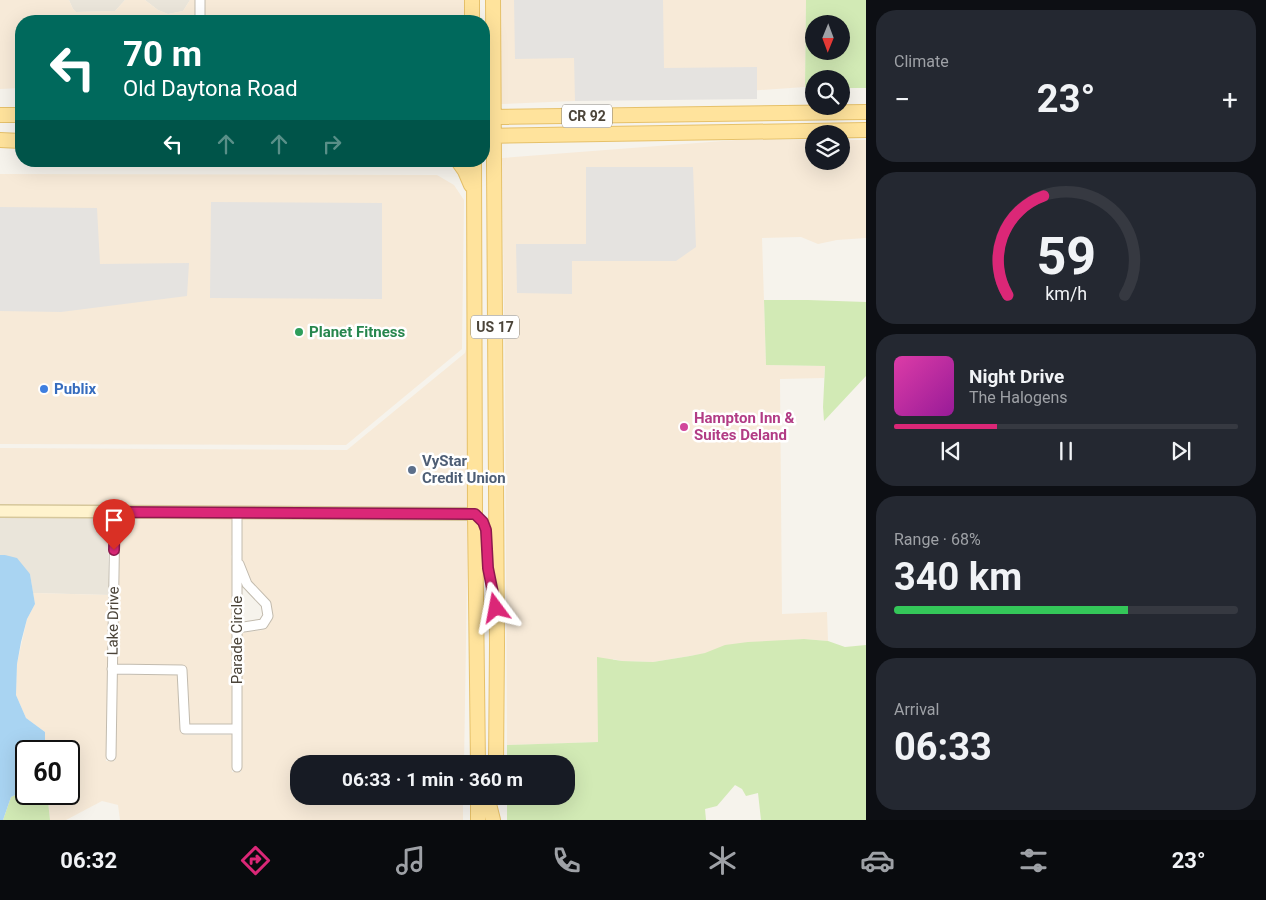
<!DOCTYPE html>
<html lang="en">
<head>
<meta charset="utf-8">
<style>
	:root { --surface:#171b24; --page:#242831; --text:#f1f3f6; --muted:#9ea1a6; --line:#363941; --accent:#db2777 }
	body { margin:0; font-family:Roboto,sans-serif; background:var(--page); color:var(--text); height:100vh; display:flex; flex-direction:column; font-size:19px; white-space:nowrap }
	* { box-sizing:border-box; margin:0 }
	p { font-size:16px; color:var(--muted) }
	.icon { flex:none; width:28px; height:28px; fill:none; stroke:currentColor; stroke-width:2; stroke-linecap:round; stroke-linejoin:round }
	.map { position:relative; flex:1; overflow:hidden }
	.sheet { display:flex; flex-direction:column; gap:10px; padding:10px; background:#0d0f14; width:400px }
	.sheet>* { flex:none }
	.top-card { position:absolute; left:15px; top:15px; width:475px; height:152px; border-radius:20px; box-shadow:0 5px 20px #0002; background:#00695c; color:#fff; overflow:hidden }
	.needle { width:32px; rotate:181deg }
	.fabs { position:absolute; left:805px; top:15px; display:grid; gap:10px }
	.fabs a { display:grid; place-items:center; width:45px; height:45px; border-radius:50%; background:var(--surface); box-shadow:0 5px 20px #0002; font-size:25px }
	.speed { position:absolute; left:15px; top:740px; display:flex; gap:10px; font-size:25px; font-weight:700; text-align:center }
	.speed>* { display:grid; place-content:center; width:65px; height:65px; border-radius:50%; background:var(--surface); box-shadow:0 5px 20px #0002; line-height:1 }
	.speed .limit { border:2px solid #111; border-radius:8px; background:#fff; color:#111 }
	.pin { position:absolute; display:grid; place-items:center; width:42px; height:42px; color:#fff; margin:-51px -21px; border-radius:50% 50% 50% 0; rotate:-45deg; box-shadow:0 0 5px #0007 }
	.pin .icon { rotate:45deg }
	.me { position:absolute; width:55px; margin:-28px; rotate:347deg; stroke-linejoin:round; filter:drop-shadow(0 0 4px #0008) }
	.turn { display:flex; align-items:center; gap:18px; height:105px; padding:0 25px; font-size:22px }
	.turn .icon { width:65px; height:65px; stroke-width:2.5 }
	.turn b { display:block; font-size:35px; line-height:42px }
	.lanes { display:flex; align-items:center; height:48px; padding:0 25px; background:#0003; justify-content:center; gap:25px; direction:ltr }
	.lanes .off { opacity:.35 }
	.big { font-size:38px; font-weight:700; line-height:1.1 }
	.sheet .widget { flex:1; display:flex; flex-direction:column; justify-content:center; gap:8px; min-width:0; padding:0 18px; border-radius:20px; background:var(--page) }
	.sheet .dial { align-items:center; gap:0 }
	.dial svg { height:130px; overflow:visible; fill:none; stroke:var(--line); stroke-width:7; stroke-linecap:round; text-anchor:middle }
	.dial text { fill:var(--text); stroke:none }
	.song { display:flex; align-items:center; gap:15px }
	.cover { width:60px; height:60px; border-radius:8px; background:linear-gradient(135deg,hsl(320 70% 55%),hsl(300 70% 35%)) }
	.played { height:5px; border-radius:2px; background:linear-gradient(90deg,var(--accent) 30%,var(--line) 30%) }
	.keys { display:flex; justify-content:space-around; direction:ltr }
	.heat { display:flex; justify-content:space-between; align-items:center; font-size:28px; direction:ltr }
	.charge { height:8px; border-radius:4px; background:linear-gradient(90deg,#34c759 68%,var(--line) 0) }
	.trip { position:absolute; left:290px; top:755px; width:285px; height:50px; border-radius:20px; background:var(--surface); box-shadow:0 5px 20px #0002; font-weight:700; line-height:50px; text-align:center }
	.menu { display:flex; height:80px; justify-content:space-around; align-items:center; background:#090b0e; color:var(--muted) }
	.menu .icon { width:35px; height:35px }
	.menu .on { color:var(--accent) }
	.menu b { font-size:22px; color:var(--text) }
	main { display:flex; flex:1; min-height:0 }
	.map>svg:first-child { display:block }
</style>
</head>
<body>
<main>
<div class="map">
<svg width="866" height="820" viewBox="0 0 866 820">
	<rect width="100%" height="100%" fill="#f6f3ec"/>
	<path fill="#eae5da" d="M69 0H125L115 11 76 12 73 9Z
		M145 0H190L183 11 168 14 158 10Z
		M0 516 107 518 109 595 33 593 30 574 5 555H0Z"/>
	<path fill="#f7ead8" d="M0 0H69L73 9 76 12 115 11 125 0H145L158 10 168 14 183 11 190 0H196V21H21V88L0 89Z
		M205 0H464V21H205Z
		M500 0H806L805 87 646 98 501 104 499 79Z
		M736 140H814V161H841V140H866V238L837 240 818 244 801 237 762 238 766 365 825 366 824 378 780 379 782 614 827 612 828 641 804 639 787 640 653 662 622 661 613 659 598 742 507 745 505 381 502 158Z
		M0 174 437 175 454 185 464 200 462 349 346 445 0 444Z
		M467 322 468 509 0 506V448L347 450 465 353 466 349Z
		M119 518H232V555L231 556 232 560V724H189L187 670 182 665 117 664Z
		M241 518 468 519 464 764H299V796H463V820H120L118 805 102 801 66 820H50L48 801 52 795 51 794H69V751H46L45 743V732L26 718 16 695 17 664 27 619 35 604 33 593 109 595 106 761H115L117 675H178L180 730 185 735H232V772H241V633L263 630 266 628 272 619 273 615 269 601 251 581 241 557Z"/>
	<path fill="#d2eab5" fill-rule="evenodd" d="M806 0H866V88H841V79H814V87H805ZM814 24H841V51H814Z
		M764 300H808L866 302V376L824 421 823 407 825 366 766 365Z
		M804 639 828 641 845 647 866 645V820H761L758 793 746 796 742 789 735 785 717 806 705 809 706 820H507V796H566V764H507V745L598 742 597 657 622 661 653 662 690 656 705 653 725 645 748 642Z
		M26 790V794H51L52 795 48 801 50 820H3L11 797Z"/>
	<path fill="#e5e3e0" d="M514 0H663L664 68 757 67V99L575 101 574 58 515 59Z
		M586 167H693L696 247 676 261H572V294L517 293 516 244H586Z
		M211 202 382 203V299L210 298Z
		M0 207 97 208 100 264 189 263 187 296 61 312 0 311Z"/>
	<path fill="#a9d4f2" d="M0 555H5L17 558 30 574 35 604 27 619 21 642 17 664 16 695 26 718 45 732V743L46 751H26V790L11 797 3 820H0Z"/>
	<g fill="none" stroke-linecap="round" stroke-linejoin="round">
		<defs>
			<path id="street" d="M200 0V21
				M237 628 263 624 268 616 266 604 247 584 239 564
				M112 669 182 670 185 729H237
				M111 756 115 513
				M237 767V513"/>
			<path id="secondary" d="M0 511 475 514"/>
			<path id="primary" d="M472 0V21
				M493 0 497 645 496 764
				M0 115H21
				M484 117 866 112
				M484 136 866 130
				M0 140 21 141
				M458 161 465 171 471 185
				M474 161 475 514 478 764
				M478 796V820
				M484 796 489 804 493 820"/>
		</defs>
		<use href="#street" stroke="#c2bbae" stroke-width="11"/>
		<use href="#secondary" stroke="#d6c79b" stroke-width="14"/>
		<use href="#primary" stroke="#e6c16a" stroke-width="16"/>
		<use href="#street" stroke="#fff" stroke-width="9"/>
		<use href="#secondary" stroke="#fff3cd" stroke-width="11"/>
		<use href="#primary" stroke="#ffe39c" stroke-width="14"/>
	</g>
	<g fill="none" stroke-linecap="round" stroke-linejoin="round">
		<defs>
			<path id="route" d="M114 550 115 512 475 514 483 522 486 530 488 568 496 608"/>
		</defs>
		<use href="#route" stroke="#8e194d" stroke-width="12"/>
		<use href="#route" stroke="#db2777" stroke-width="9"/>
	</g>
	<circle fill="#2e9e5b" stroke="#fff" stroke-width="2" cx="299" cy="332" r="5"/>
	<circle fill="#3f7fe0" stroke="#fff" stroke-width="2" cx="44" cy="389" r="5"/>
	<circle fill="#d1479c" stroke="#fff" stroke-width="2" cx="684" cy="427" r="5"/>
	<circle fill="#5c6f8a" stroke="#fff" stroke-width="2" cx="412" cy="470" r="5"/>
	<g text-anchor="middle" stroke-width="5" stroke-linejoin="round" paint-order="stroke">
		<g fill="#fff" stroke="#817c74" stroke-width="1">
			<rect x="562" y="104.5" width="50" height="23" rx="4"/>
			<rect x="471" y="315.5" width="48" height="23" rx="4"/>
		</g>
		<g font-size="14" font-weight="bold" fill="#4b4439">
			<text x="587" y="121">CR 92</text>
			<text x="495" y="332">US 17</text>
		</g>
		<g font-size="15" font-weight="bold" fill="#27864d" stroke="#fff" text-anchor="start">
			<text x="309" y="337">Planet Fitness</text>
		</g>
		<g font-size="15" font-weight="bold" fill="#366cbe" stroke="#fff" text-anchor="start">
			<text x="54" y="394">Publix</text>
		</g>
		<g font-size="15" font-weight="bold" fill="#b23c85" stroke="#fff" text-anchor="start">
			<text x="694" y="423">Hampton Inn &amp;<tspan x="694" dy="17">Suites Deland</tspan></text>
		</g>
		<g font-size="15" font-weight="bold" fill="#4e5e75" stroke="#fff" text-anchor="start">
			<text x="422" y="466">VyStar<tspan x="422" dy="17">Credit Union</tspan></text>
		</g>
		<g font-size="15" fill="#4b4439" stroke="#fff">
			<text transform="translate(113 621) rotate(-89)" y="5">Lake Drive</text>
			<text transform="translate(237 640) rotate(-90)" y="5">Parade Circle</text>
		</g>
	</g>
</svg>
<div class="fabs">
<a><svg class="needle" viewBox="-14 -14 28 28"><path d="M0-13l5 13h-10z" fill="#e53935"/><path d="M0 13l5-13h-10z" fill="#9ea1a6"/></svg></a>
<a><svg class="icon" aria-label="search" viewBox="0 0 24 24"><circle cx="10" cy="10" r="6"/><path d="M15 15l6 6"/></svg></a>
<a><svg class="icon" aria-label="layers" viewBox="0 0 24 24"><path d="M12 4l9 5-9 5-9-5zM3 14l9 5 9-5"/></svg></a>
</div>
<div class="speed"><div class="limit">60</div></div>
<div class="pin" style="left:114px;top:550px;background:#d93025"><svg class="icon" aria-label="arrive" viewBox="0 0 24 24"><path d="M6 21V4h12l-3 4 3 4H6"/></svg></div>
<svg class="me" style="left:496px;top:608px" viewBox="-20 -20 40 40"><path d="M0-17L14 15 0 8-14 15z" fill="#db2777" stroke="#fff" stroke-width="4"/></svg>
<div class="trip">06:33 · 1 min · 360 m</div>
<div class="top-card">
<div class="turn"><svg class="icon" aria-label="left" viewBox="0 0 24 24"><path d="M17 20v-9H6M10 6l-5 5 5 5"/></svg><div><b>70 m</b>Old Daytona Road</div></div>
<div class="lanes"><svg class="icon" aria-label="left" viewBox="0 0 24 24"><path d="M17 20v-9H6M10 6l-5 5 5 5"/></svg><svg class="icon off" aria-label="ahead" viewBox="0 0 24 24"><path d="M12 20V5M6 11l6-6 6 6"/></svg><svg class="icon off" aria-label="ahead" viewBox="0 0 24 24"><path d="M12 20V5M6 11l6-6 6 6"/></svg><svg class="icon off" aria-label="right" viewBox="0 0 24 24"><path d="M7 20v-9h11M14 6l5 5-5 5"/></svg></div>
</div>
</div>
<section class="sheet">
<div class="widget"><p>Climate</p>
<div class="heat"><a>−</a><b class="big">23°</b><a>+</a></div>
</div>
<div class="widget dial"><svg viewBox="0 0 100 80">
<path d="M14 69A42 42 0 1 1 86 69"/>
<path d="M14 69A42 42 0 0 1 36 8" stroke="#db2777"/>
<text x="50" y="56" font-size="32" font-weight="700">59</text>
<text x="50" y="72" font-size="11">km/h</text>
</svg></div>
<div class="widget">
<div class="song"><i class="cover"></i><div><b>Night Drive</b><p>The Halogens</p></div></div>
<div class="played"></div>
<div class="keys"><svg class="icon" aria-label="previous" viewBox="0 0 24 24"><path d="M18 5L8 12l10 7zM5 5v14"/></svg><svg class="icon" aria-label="pause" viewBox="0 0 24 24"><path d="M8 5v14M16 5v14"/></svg><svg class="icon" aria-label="next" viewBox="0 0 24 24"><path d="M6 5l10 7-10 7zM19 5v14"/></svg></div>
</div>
<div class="widget"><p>Range · 68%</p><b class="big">340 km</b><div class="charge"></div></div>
<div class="widget"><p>Arrival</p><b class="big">06:33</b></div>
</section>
</main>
<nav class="menu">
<b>06:32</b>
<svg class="icon on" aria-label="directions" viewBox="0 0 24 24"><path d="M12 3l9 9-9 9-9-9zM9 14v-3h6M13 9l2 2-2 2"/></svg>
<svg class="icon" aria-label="music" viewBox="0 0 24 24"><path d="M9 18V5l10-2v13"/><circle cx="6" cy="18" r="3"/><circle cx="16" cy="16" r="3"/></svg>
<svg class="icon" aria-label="phone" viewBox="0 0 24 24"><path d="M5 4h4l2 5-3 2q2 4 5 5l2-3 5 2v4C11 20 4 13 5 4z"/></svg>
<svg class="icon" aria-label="climate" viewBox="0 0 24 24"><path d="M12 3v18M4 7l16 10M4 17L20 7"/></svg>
<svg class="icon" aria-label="car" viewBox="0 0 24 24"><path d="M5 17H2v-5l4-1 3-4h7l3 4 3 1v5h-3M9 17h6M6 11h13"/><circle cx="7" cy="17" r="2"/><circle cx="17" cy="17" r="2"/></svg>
<svg class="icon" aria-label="filters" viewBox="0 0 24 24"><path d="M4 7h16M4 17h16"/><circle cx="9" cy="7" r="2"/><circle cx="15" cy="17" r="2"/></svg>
<b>23°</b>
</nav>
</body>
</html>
